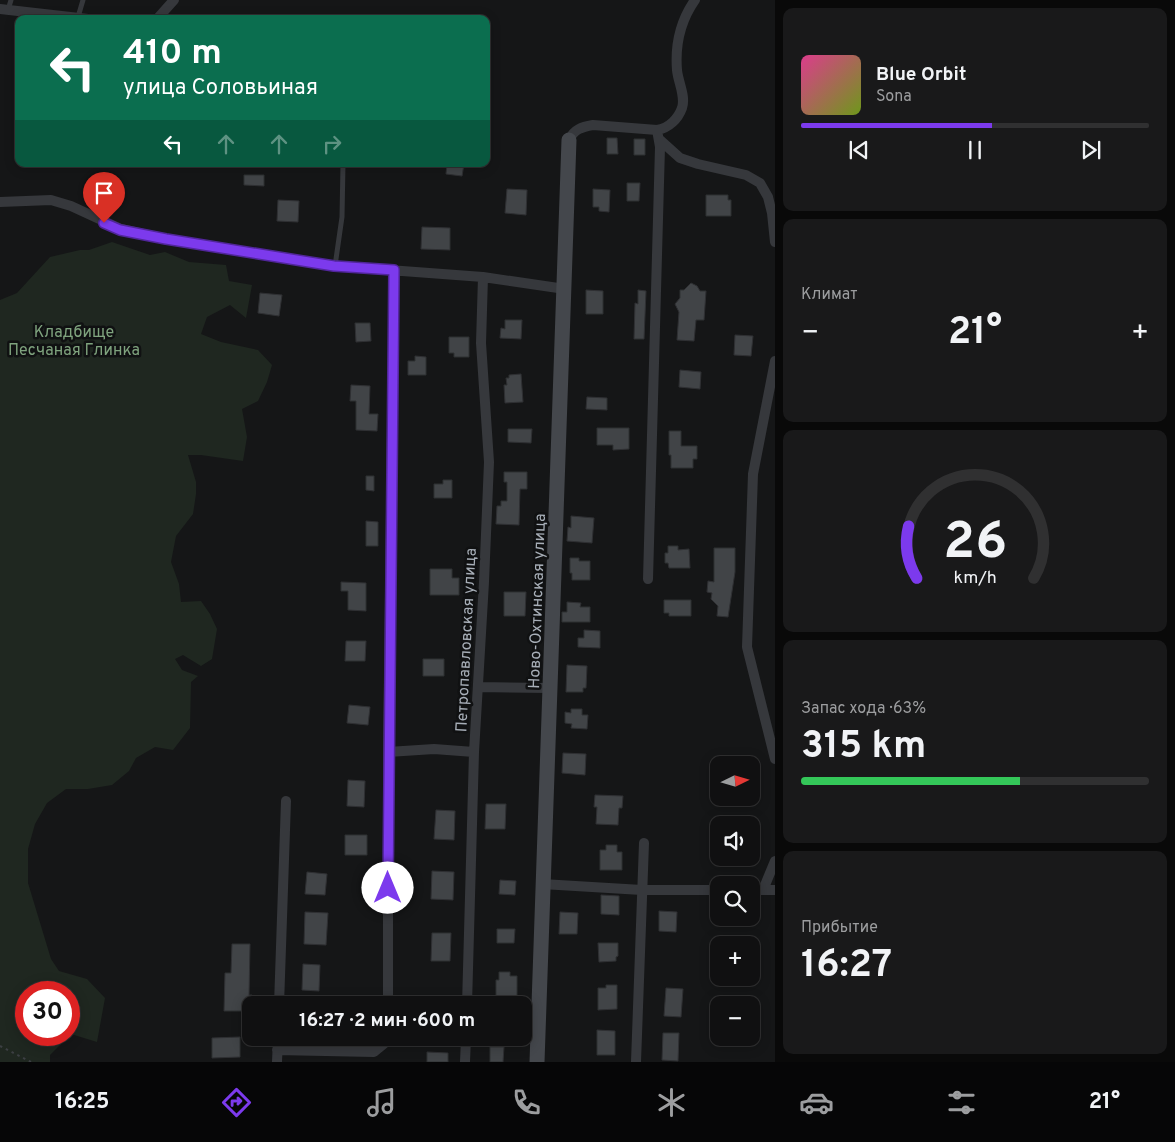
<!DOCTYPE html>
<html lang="ru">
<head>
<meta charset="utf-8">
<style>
	:root { --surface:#101011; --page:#19191a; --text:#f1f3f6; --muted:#9c9d9f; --line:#303031; --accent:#7c3aed }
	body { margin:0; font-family:Overpass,sans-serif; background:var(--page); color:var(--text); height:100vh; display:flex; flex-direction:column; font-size:19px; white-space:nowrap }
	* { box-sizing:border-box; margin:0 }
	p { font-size:16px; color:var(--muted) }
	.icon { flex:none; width:28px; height:28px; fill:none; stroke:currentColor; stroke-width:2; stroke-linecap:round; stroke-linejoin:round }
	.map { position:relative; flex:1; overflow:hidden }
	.drawer { display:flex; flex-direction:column; gap:8px; padding:8px; background:#090909; width:400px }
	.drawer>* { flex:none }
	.guide { position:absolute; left:15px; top:15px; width:475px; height:152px; border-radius:10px; box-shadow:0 2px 12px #0003,0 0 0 1px var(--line); background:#0b6e4f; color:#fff; overflow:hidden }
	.needle { width:32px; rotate:85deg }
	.controls { position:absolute; left:710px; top:756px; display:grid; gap:10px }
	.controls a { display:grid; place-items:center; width:50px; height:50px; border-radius:10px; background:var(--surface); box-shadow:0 2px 12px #0003,0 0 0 1px var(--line); font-size:25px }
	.speed { position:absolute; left:15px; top:981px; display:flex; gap:10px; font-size:25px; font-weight:700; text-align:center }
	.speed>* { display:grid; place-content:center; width:65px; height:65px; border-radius:50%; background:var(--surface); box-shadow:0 2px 12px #0003,0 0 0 1px var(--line); line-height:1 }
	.speed .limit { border:8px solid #d22; background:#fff; color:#111 }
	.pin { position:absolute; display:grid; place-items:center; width:42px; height:42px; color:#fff; margin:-51px -21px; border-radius:50% 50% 50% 0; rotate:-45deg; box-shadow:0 0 5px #0007 }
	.pin .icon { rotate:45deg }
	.me { position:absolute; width:55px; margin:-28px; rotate:0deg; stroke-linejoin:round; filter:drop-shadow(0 0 4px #0008) }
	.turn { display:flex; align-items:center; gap:18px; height:105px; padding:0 25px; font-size:22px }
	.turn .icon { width:65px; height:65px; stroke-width:2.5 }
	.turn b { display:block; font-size:35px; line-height:42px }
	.lanes { display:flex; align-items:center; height:48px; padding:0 25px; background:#0003; justify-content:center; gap:25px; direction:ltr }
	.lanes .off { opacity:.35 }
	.big { font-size:38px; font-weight:700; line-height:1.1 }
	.drawer .widget { flex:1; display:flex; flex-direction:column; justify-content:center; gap:8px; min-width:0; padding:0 18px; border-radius:10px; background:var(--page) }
	.drawer .dial { align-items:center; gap:0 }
	.dial svg { height:130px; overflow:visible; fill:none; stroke:var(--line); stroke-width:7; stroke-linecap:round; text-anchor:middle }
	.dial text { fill:var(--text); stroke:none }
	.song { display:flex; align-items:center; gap:15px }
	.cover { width:60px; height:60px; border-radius:8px; background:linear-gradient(135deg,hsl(330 70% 55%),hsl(80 70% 35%)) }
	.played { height:5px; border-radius:2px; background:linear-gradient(90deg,var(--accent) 55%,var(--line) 55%) }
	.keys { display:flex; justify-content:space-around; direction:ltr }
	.heat { display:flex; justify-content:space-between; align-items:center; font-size:28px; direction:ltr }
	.charge { height:8px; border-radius:4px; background:linear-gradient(90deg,#34c759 63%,var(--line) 0) }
	.trip { position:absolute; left:242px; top:996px; width:290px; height:50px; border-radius:10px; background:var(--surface); box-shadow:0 2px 12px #0003,0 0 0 1px var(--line); font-weight:700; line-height:50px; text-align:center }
	.tab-bar { display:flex; height:80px; justify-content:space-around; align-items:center; background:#060607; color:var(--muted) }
	.tab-bar .icon { width:35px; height:35px }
	.tab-bar .current { color:var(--accent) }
	.tab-bar b { font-size:22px; color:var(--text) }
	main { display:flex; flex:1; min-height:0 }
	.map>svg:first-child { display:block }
</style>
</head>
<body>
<main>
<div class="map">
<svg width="775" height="1062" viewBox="0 0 775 1062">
	<rect width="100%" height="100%" fill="#151617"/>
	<path fill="#1f2720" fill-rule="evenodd" d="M112 242 150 255 165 252 189 262 226 265 229 281 252 285 246 318 230 305 207 317 201 334 221 342 258 350 272 365 267 382 258 401 242 409 247 437 243 461 201 455H188L196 482V494L193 514 176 536 171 562 179 584 181 602 201 601 210 614 217 629 212 659 201 666 183 655 175 659 182 670 198 676 191 682 190 728 173 750 155 747 136 758 129 771 112 785 88 789H66L47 803 35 824 28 849V883L51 959 59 971 87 979 105 998 97 1042 71 1034 50 1055V1062H0V300L17 293 50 257 80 250H89ZM26 992H69V1035H26Z"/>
	<path fill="#414447" stroke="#2f3033" d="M607 138H617L618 154H607Z
		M634 139H645V155H634Z
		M447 164H464L462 176 446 174Z
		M244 175H264V186L244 185Z
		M627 183H640L639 201H627Z
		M507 189 527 190 526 215 505 213Z
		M593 189 610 190 609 212 599 211V207H593Z
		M706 195H728V200H731V216H706Z
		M278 200 299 201 298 222 277 221Z
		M422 227 450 228V250L421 249Z
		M691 283 697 286 700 291H706L704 320H696L694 341 677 340 679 312 675 304 680 298V290H684Z
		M586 290 603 291V314H586Z
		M638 290 646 291 644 339H634L635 303 638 304Z
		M260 293 282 295 279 316 258 313Z
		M505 320H522L521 339 500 338 501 328 505 329Z
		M355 323H370L371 341 356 342Z
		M735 335 753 336 751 356 734 355Z
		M449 337H469V357H454V353H449Z
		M415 356 426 357V375H408V361H415Z
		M680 370 701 372 700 389 679 387Z
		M521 374 523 402 505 403 504 385H507L506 378H509V375Z
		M351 385 370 386 369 414H378L377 431 356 430V401H350Z
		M587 397 607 398V410L586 409Z
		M597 428H629V449L613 450V445H597Z
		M508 429H532L531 443 508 442Z
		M669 431H681V446H697V459H693V468H671V455H669Z
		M504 472H527V489H520L519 525 496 524 497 506H501V501H507V482H504Z
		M366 476H374V491L366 490Z
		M443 480H452V498H434V484H443Z
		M571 516 594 518 592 543 567 541 568 527 571 528Z
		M366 521 378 522V546H366Z
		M668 546H678V550L689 549 690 568H669L668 563H665V553H668Z
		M714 548H735V572L728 617 717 616 718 606 711 599 712 593 707 592 708 581 714 582Z
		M570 558H579V561H590V580H572V573H570Z
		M430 569H452V578H459V595H430Z
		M341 582 366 583V611L348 610V591H341Z
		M504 592H526L525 616H504Z
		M664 600H691V616H669V613H664Z
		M567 602 581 603 580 607H590V622H562V612H567Z
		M584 630 600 631V648L578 647V638H584Z
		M346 641H366L365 661H345Z
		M423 659H444V676H423Z
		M567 665 587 666 586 688H583V692H566Z
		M349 705 370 707 368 725 347 723Z
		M571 709H582V715H588L587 729 571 728 572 724 565 723V712L571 713Z
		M563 753 586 754 585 775 562 773Z
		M348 780 365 781 364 807 347 806Z
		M595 795 623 796 622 808H619L618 825 596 824 597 807H594Z
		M486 804H506L505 829H485Z
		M436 810 455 811 454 840 434 839Z
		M345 835H367V855H345Z
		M606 845H617V852H622V870H600V850H606Z
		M432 871 454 872 453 900 431 899Z
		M307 872 327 874 325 895 305 894Z
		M500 880 516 881 515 895 499 894Z
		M601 895 619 896V915L601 914Z
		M659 911 677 912 676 932 659 931Z
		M305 912 328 913 326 945 304 944Z
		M560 912 578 913 577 934H559Z
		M497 929H515L514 943H497Z
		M432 933H451L450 961H431Z
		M598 943H618V956L616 957V961L599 962Z
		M232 944H250L249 995H252L251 1011H224L225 973H231Z
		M303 964 320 965 319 991 302 990Z
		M499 972H510V976H517V997H510V1003H499V997H496V980H499Z
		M606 985H617V1009L598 1010V988H606Z
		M666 988 683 989 681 1017 664 1016Z
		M597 1030 615 1031V1055H597Z
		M663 1033H679L678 1061 662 1060Z
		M240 1037V1057L212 1058V1038Z
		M343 1038H370L369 1045 343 1044Z
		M490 1047H504L503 1062H490Z
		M427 1052 448 1053V1062H427Z"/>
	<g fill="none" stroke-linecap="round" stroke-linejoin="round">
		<path stroke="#3c3f43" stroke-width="2" stroke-dasharray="2.5 4" stroke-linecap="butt" d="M0 1046 31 1062"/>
		<path stroke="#36383c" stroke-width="5" d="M8 10 11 0
			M78 17 83 0
			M335 266 342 217 343 164"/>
		<path stroke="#36383c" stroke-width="10" d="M0 9 88 19
			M157 19 174 0
			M569 140C574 129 582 127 593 125L657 130C669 128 678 119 682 108 686 96 678 82 677 70 675 45 681 20 695 0
			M660 140 680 158 698 164 746 175 760 183 768 197 772 213 775 242
			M0 202 51 200 71 206 121 229 166 239 335 266 483 277 565 289
			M775 361 753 474 747 647 775 759
			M648 579 660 147 657 130
			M479 687 550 688
			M388 752 434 749 474 752
			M542 884 642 890H719
			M751 890H775
			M763 890 775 861
			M279 1005 286 801
			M388 1005V752L394 270
			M467 1005 474 752 484 582 489 462 481 343 483 277
			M277 1050 374 1052 385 1043 386 1038
			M277 1062 278 1038
			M465 1062 466 1038
			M636 1062 644 843"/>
		<path stroke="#44474c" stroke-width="15" d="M537 1062 569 140"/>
	</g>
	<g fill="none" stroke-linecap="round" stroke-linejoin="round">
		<defs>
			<path id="route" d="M104 223 120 230 166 239 334 266 394 270 388 888"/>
		</defs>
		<use href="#route" stroke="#51269a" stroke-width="12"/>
		<use href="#route" stroke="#7c3aed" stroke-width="9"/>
	</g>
	<g text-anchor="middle" stroke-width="5" stroke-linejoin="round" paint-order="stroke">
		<g font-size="16" fill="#7fa37e" stroke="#101112">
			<text x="74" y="337">Кладбище<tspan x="74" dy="18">Песчаная Глинка</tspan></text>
		</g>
		<g font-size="16" fill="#a7aeb7" stroke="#101112">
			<text transform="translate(536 601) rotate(-88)" y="6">Ново-Охтинская улица</text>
			<text transform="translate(465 640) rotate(-87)" y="6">Петропавловская улица</text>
		</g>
	</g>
</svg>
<div class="controls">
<a><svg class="needle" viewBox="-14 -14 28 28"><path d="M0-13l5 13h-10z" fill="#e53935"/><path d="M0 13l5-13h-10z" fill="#9c9d9f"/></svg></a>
<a><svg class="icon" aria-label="sound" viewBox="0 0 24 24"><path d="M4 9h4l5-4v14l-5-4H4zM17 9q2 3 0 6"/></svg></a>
<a><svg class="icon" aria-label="search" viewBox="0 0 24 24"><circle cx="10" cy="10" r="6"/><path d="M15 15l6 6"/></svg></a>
<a>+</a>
<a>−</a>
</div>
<div class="speed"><div class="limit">30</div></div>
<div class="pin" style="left:104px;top:223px;background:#d93025"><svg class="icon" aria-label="arrive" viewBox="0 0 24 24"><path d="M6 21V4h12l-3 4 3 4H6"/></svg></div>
<svg class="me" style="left:388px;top:888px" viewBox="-20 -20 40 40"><circle r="19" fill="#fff"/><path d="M0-13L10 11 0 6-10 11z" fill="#7c3aed"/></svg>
<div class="trip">16:27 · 2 мин · 600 m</div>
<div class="guide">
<div class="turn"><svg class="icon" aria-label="left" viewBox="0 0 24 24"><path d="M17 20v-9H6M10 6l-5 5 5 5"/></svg><div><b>410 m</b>улица Соловьиная</div></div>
<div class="lanes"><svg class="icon" aria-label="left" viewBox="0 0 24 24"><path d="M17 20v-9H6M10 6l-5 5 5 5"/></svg><svg class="icon off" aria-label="ahead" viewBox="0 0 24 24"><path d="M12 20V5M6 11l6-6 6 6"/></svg><svg class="icon off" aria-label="ahead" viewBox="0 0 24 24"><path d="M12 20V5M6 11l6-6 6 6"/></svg><svg class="icon off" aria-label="right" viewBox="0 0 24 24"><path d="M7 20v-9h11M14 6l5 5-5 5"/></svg></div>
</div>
</div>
<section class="drawer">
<div class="widget">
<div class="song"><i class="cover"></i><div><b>Blue Orbit</b><p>Sona</p></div></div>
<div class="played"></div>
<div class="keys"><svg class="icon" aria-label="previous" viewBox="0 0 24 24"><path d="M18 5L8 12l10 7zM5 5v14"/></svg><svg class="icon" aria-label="pause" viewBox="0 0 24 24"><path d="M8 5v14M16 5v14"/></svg><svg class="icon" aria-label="next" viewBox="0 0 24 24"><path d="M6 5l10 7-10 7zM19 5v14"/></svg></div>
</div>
<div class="widget"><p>Климат</p>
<div class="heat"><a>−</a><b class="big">21°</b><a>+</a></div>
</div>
<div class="widget dial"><svg viewBox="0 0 100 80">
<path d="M14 69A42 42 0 1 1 86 69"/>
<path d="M14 69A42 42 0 0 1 9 37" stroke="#7c3aed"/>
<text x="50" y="56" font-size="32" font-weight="700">26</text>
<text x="50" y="72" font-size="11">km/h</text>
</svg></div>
<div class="widget"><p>Запас хода · 63%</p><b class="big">315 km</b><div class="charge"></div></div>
<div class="widget"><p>Прибытие</p><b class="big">16:27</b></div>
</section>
</main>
<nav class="tab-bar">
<b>16:25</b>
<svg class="icon current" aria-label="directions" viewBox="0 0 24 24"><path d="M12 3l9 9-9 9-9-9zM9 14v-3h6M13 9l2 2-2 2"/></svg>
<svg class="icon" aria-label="music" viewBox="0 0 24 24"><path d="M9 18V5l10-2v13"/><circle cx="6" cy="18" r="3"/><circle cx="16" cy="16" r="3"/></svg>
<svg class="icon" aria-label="phone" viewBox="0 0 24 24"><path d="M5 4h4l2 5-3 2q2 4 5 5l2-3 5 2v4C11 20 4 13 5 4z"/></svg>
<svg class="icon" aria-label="climate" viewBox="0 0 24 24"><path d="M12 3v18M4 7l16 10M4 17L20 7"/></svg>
<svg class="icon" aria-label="car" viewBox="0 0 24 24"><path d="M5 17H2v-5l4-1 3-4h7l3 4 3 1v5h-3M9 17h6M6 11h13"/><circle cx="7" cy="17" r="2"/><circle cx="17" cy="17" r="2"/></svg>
<svg class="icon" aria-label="filters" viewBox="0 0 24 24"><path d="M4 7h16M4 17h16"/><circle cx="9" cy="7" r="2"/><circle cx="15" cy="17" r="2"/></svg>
<b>21°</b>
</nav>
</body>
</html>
